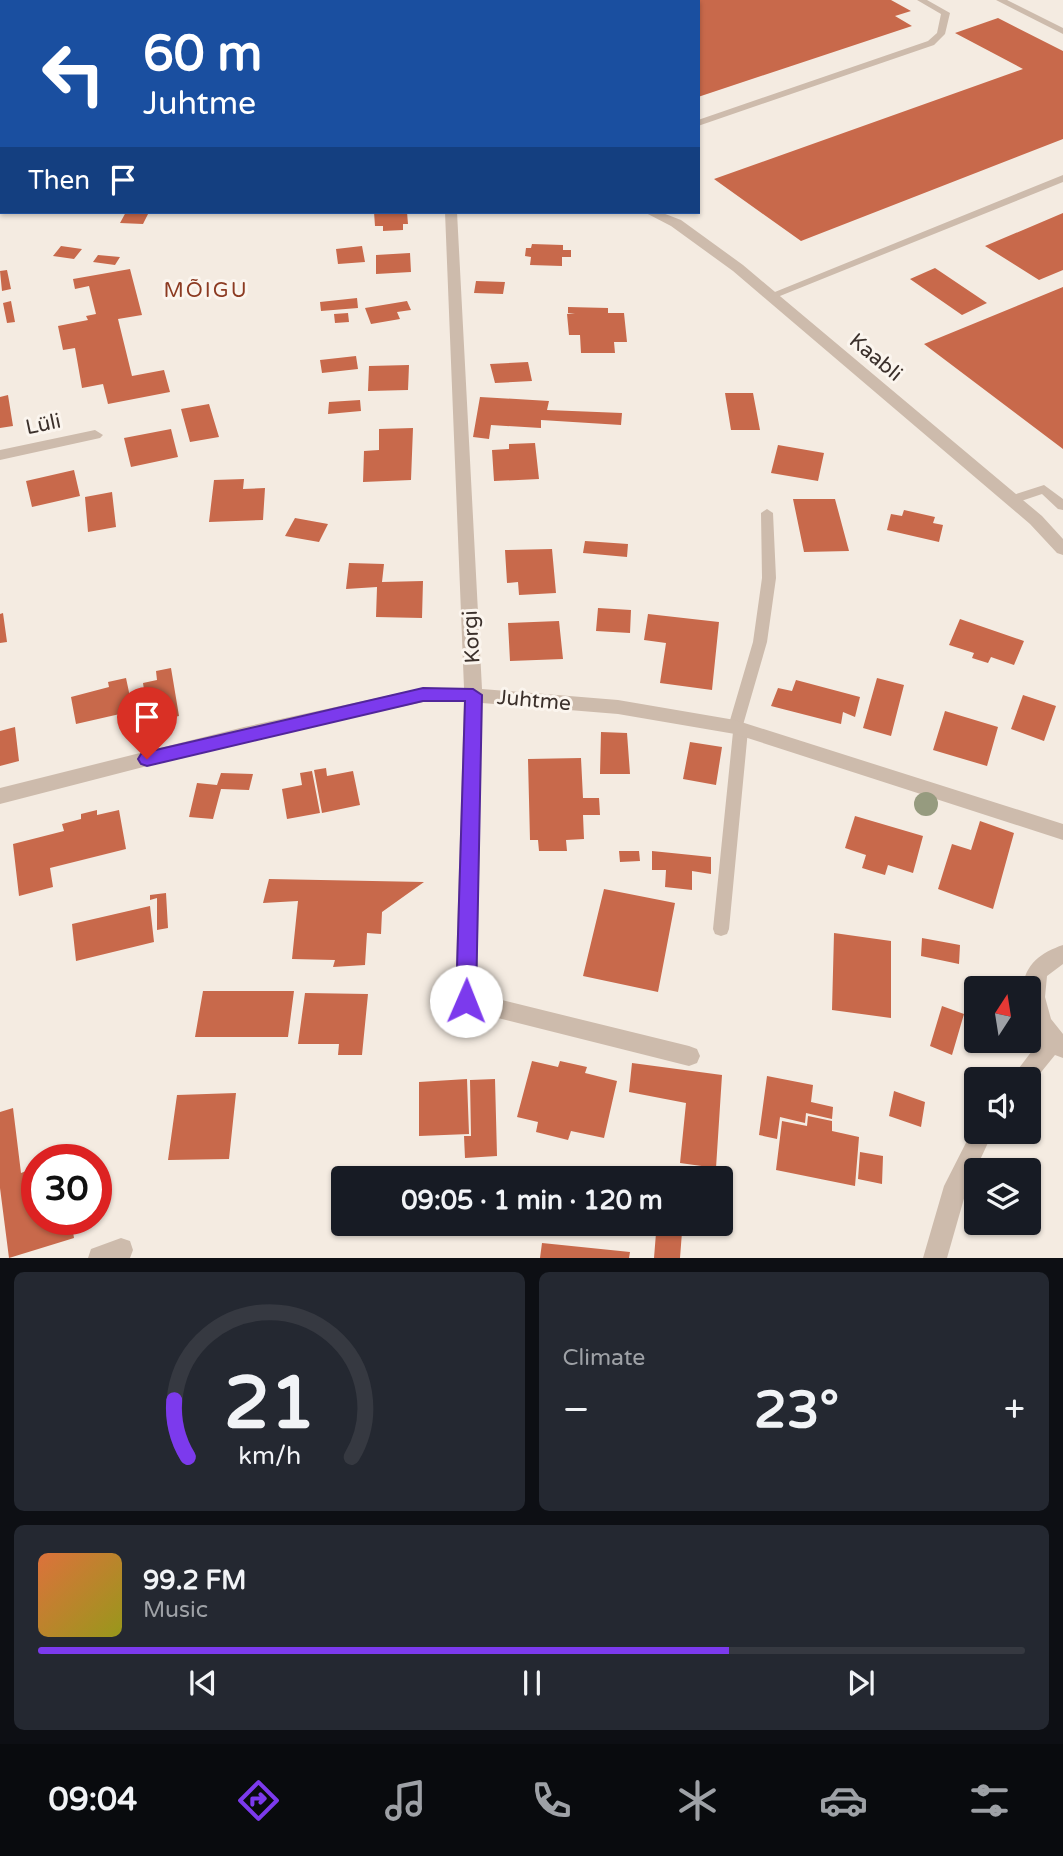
<!DOCTYPE html>
<html lang="en">
<head>
<meta charset="utf-8">
<style>
	:root { --surface:#171b24; --page:#242831; --text:#f1f3f6; --muted:#9ea1a6; --line:#363941; --accent:#7c3aed }
	body { margin:0; font-family:"Varela Round",sans-serif; background:var(--page); color:var(--text); height:100vh; display:flex; flex-direction:column; font-size:26px; white-space:nowrap }
	* { box-sizing:border-box; margin:0 }
	p { font-size:23px; color:var(--muted) }
	.icon { flex:none; width:38px; height:38px; fill:none; stroke:currentColor; stroke-width:2; stroke-linecap:round; stroke-linejoin:round }
	.map { position:relative; height:1258px; overflow:hidden }
	.side { display:flex; flex-direction:column; gap:14px; padding:14px; background:#0d0f14; flex:1 }
	.side>* { flex:none }
	.guide { position:absolute; left:0px; top:0px; width:700px; height:214px; box-shadow:0 2px 5px #0004; background:#1a4fa0; color:#fff; overflow:hidden }
	.needle { width:46px; rotate:12deg }
	.tools { position:absolute; left:964px; top:976px; display:grid; gap:14px }
	.tools a { display:grid; place-items:center; width:77px; height:77px; border-radius:7px; background:var(--surface); box-shadow:0 2px 5px #0004; font-size:35px }
	.speed { position:absolute; left:21px; top:1144px; display:flex; gap:14px; font-size:35px; font-weight:700; text-align:center }
	.speed>* { display:grid; place-content:center; width:91px; height:91px; border-radius:50%; background:var(--surface); box-shadow:0 2px 5px #0004; line-height:1 }
	.speed .limit { border:10px solid #d22; background:#fff; color:#111 }
	.pin { position:absolute; display:grid; place-items:center; width:60px; height:60px; color:#fff; margin:-72px -30px; border-radius:50% 50% 50% 0; rotate:-45deg; box-shadow:0 0 7px #0007 }
	.pin .icon { rotate:45deg }
	.me { position:absolute; width:77px; margin:-38px; rotate:1deg; stroke-linejoin:round; filter:drop-shadow(0 0 5px #0008) }
	.turn { display:flex; align-items:center; gap:24px; height:147px; padding:0 28px; font-size:32px }
	.turn .icon { width:91px; height:91px; stroke-width:2.5 }
	.turn b { display:block; font-size:49px; line-height:60px }
	.then { display:flex; align-items:center; height:66px; padding:0 28px; background:#0003; gap:14px; font-size:26px }
	.big { font-size:52px; font-weight:800; line-height:1.1 }
	.side .tile { flex:1; display:flex; flex-direction:column; justify-content:center; gap:10px; min-width:0; padding:0 24px; border-radius:10px; background:var(--page) }
	.side .dial { align-items:center; gap:0 }
	.dial svg { height:182px; overflow:visible; fill:none; stroke:var(--line); stroke-width:7; stroke-linecap:round; text-anchor:middle }
	.dial text { fill:var(--text); stroke:none }
	.song { display:flex; align-items:center; gap:21px }
	.cover { width:84px; height:84px; border-radius:10px; background:linear-gradient(135deg,hsl(20 70% 55%),hsl(60 70% 35%)) }
	.played { height:7px; border-radius:4px; background:linear-gradient(90deg,var(--accent) 70%,var(--line) 70%) }
	.keys { display:flex; justify-content:space-around; direction:ltr }
	.heat { display:flex; justify-content:space-between; align-items:center; font-size:38px; direction:ltr }
	.side .tiles { flex:1; display:grid; gap:14px; grid-template-columns:1fr 1fr }
	.tile:last-child { grid-column:span 2 }
	.trip { position:absolute; left:331px; top:1166px; width:402px; height:70px; border-radius:7px; background:var(--surface); box-shadow:0 2px 5px #0004; font-weight:800; line-height:70px; text-align:center }
	.tab-bar { display:flex; height:112px; justify-content:space-around; align-items:center; background:#090b0e; color:var(--muted) }
	.tab-bar .icon { width:49px; height:49px }
	.tab-bar .active { color:var(--accent) }
	.tab-bar b { font-size:32px; color:var(--text) }
	.map>svg:first-child { display:block }
</style>
</head>
<body>
<div class="map">
<svg width="1063" height="1258" viewBox="0 0 1063 1258">
	<rect width="100%" height="100%" fill="#f4ebe1"/>
	<path fill="#c8694b" d="M698 0H891L911 11 895 16 912 26 698 97Z
		M998 18 1063 51V139L801 241 714 179 1023 69 955 33Z
		M126 212H149L143 224 120 223Z
		M374 212H407L408 224H403V230L383 231V226H375Z
		M1063 213V270L1039 280 985 246Z
		M532 244 563 245V250H571V257H562V266L530 265 531 257 525 256 526 248H531Z
		M61 246 82 249 74 259 53 256Z
		M362 246 365 262 338 264 336 249Z
		M410 253 411 272 376 274V255Z
		M98 255 120 257 115 265 93 262Z
		M935 268 987 303 962 315 910 279Z
		M130 269 142 315 118 319 132 376 164 370 170 392 108 404 103 384 82 388 75 348 63 350 58 326 88 320 86 316 96 314 89 286 75 289 73 279Z
		M7 270 11 289 2 291 0 271Z
		M476 281 505 282 503 294 474 293Z
		M1063 287V449L924 344Z
		M357 298 358 308 321 311 320 302Z
		M11 301 15 322 7 323 3 303Z
		M407 301 411 310 397 312 400 319 371 324 365 308Z
		M568 307 608 308V313H624L627 342H614L615 353H581L580 335H569L567 314 575 313H568Z
		M348 313 349 322 335 323 334 314Z
		M356 356 358 369 322 373 320 360Z
		M528 362 532 381 495 383 490 364Z
		M409 365 408 390 368 391 369 366Z
		M725 393H753L760 430H731Z
		M8 395 13 426 0 428V397Z
		M480 397 549 401 547 410 622 413 621 425 541 420V428L491 425 489 439 473 437Z
		M360 400 361 411 328 414 329 402Z
		M209 404 219 437 190 442 181 409Z
		M413 428 411 480 363 482 364 451 379 450V429Z
		M171 429 178 457 131 467 124 438Z
		M535 443 539 479 494 481 492 450 509 449V444Z
		M778 445 824 453 818 481 771 473Z
		M74 470 80 496 32 507 26 481Z
		M244 479 243 489 265 488 263 520 209 522 214 480Z
		M112 492 116 527 88 532 85 497Z
		M793 499H835L849 551 804 552Z
		M904 510 935 517 933 523 943 525 939 542 887 530 891 514 902 516Z
		M295 518 328 524 319 542 285 536Z
		M585 541 628 544 627 557 583 553Z
		M552 549 556 593 519 595 518 582 507 583 505 550Z
		M349 563 384 564 382 582 423 581 422 618 376 617 377 587 346 589Z
		M598 608 631 610 630 633 596 631Z
		M3 613 7 642 0 643V614Z
		M648 614 719 622 712 690 660 683 666 643 644 640Z
		M960 619 1024 641 1014 665 991 657 988 663 972 658 974 653 949 645Z
		M559 621 563 659 510 661 508 623Z
		M171 668 179 716 149 723 143 683 157 680 156 671Z
		M126 678 133 711 76 724 71 697 109 687 108 682Z
		M877 678 904 685 891 736 863 728Z
		M796 680 860 697 855 717 843 712 841 724 771 706 778 688 792 691Z
		M1023 695 1056 706 1044 741 1011 729Z
		M945 711 998 727 987 766 933 750Z
		M15 727 19 761 0 766V731Z
		M601 732 627 733 630 774H600Z
		M690 742 722 747 716 785 683 779Z
		M581 758 583 798H599L600 815H583L584 839 566 840 567 851H539L538 840H530L528 759Z
		M326 768 327 776 353 771 360 805 322 813 314 770Z
		M312 771 320 813 287 819 282 789 302 785 300 773Z
		M221 773 253 774 249 790 221 789 213 819 189 817 197 783 217 785Z
		M97 810V815L119 810 126 849 50 868 53 887 19 896 13 844 64 831 62 824 81 819V814Z
		M855 816 923 836 913 873 888 865 885 875 862 868 866 855 845 848Z
		M980 821 1014 833 993 909 938 889 952 844 971 850Z
		M619 851H639L640 861 620 862Z
		M652 851 711 857V874L692 871V890L665 887 666 870H652Z
		M269 879 424 882 382 912 381 934 367 933 365 965 333 967 335 960 292 959 298 901 263 903Z
		M604 889 675 903 658 992 583 976Z
		M166 893 168 928 157 930V898L150 900V895Z
		M150 906 154 942 76 961 72 924Z
		M834 933 891 941V1018L832 1010Z
		M922 938 960 945 959 964 921 956Z
		M203 991H294L288 1037H195Z
		M305 993 368 994 362 1055H338L339 1044H298Z
		M942 1006 964 1014 952 1055 930 1046Z
		M532 1061 558 1067 560 1061 587 1067 585 1073 617 1081 604 1138 571 1131 568 1140 536 1132 538 1122 517 1117Z
		M632 1063 722 1075 716 1168 680 1163 686 1103 629 1092Z
		M767 1076 813 1085 811 1102 833 1107 832 1119 806 1113 805 1123 780 1117 777 1139 759 1135Z
		M467 1079 469 1134 419 1136V1082Z
		M495 1079 497 1156 465 1158 464 1136H471L470 1080Z
		M894 1091 925 1102 921 1127 889 1116Z
		M236 1093 229 1159 168 1160 177 1095Z
		M13 1108 21 1173 37 1167V1220H71L74 1238 9 1258 0 1188V1112Z
		M808 1116 832 1121V1131L859 1137 855 1186 776 1170 782 1121 807 1126Z
		M860 1152 883 1156 882 1184 858 1179Z
		M436 1166H470L469 1178H435Z
		M682 1232 680 1258H654L656 1233Z
		M542 1243 630 1252 629 1258H540Z"/>
	<g fill="none" stroke-linecap="round" stroke-linejoin="round">
		<path fill="#cdbbac" fill-rule="evenodd" d="M262 0H273L261 2Z
			M332 0H340L341 2H333Z
			M566 0H576L565 2Z
			M917 0H927L950 13 945 34 934 45 698 126V120L928 41 937 33 941 14Z
			M996 0H1007L1063 28V34Z
			M1063 175V182L775 298 771 299 765 296Z
			M1044 485 1063 499V510L1058 509 1042 494 1012 504 1006 500 1007 497Z
			M767 509 773 513 776 578 767 642 743 725 748 730 729 929 727 934 721 936 715 934 713 929 733 732 728 727 753 642 762 578 761 513Z"/>
		<path fill="#cdbbac" fill-rule="evenodd" d="M114 0H130L113 2Z
			M0 27H2V33H0Z
			M0 137H2V145H0Z
			M445 212H457L482 689 618 700 735 720 1063 824V840L735 734 618 714 482 703 477 994 689 1046 697 1049 700 1056 697 1063 689 1066 458 1008 455 1001 464 702H423L244 741 0 804V788L244 727 423 688H464Z
			M644 212H660L681 220 743 265 1042 516 1063 539V555L1057 553 1030 524 733 271 671 226Z
			M95 430 103 435 100 438 0 460V450Z
			M1063 945V964L1047 976 1045 997 1051 1019 1063 1034V1058L1055 1055 1029 1087V1080H1010L1041 1039 1029 1018V989H1023C1024 964 1042 952 1063 945Z
			M976 1123V1132H993L967 1188 947 1258H923L944 1186Z
			M121 1238 130 1241 133 1250 130 1258H88L91 1249Z"/>
	</g>
	<circle fill="#969b7f" cx="926" cy="804" r="12"/>
	<path fill="#7c3aed" stroke="#51269a" stroke-width="2" d="M423 688 473 689 482 695 476 1001 473 1007 466 1010 459 1007 456 1001 465 701H423L147 766 141 764 138 759 141 754 147 752Z"/>
	<g text-anchor="middle" stroke-width="6" stroke-linejoin="round" paint-order="stroke">
		<g font-size="21" letter-spacing="2" fill="#8c3b22" stroke="#fbf5ee">
			<text x="206" y="297">MÕIGU</text>
		</g>
		<g font-size="21" fill="#3b302b" stroke="#fbf5ee">
			<text transform="translate(876 357) rotate(40)" y="7">Kaabli</text>
			<text transform="translate(43 424) rotate(-12)" y="7">Lüli</text>
			<text transform="translate(471 637) rotate(-93)" y="7">Korgi</text>
			<text transform="translate(534 700) rotate(5)" y="7">Juhtme</text>
		</g>
	</g>
</svg>
<div class="tools">
<a><svg class="needle" viewBox="-14 -14 28 28"><path d="M0-13l5 13h-10z" fill="#e53935"/><path d="M0 13l5-13h-10z" fill="#9ea1a6"/></svg></a>
<a><svg class="icon" aria-label="sound" viewBox="0 0 24 24"><path d="M4 9h4l5-4v14l-5-4H4zM17 9q2 3 0 6"/></svg></a>
<a><svg class="icon" aria-label="layers" viewBox="0 0 24 24"><path d="M12 4l9 5-9 5-9-5zM3 14l9 5 9-5"/></svg></a>
</div>
<div class="speed"><div class="limit">30</div></div>
<div class="pin" style="left:147px;top:759px;background:#d93025"><svg class="icon" aria-label="arrive" viewBox="0 0 24 24"><path d="M6 21V4h12l-3 4 3 4H6"/></svg></div>
<svg class="me" style="left:466px;top:1001px" viewBox="-20 -20 40 40"><circle r="19" fill="#fff"/><path d="M0-13L10 11 0 6-10 11z" fill="#7c3aed"/></svg>
<div class="trip">09:05 · 1 min · 120 m</div>
<div class="guide">
<div class="turn"><svg class="icon" aria-label="left" viewBox="0 0 24 24"><path d="M17 20v-9H6M10 6l-5 5 5 5"/></svg><div><b>60 m</b>Juhtme</div></div>
<div class="then">Then<svg class="icon" aria-label="arrive" viewBox="0 0 24 24"><path d="M6 21V4h12l-3 4 3 4H6"/></svg></div>
</div>
</div>
<section class="side">
<div class="tiles">
<div class="tile dial"><svg viewBox="0 0 100 80">
<path d="M14 69A42 42 0 1 1 86 69"/>
<path d="M14 69A42 42 0 0 1 8 44" stroke="#7c3aed"/>
<text x="50" y="56" font-size="32" font-weight="700">21</text>
<text x="50" y="72" font-size="11">km/h</text>
</svg></div>
<div class="tile"><p>Climate</p>
<div class="heat"><a>−</a><b class="big">23°</b><a>+</a></div>
</div>
<div class="tile">
<div class="song"><i class="cover"></i><div><b>99.2 FM</b><p>Music</p></div></div>
<div class="played"></div>
<div class="keys"><svg class="icon" aria-label="previous" viewBox="0 0 24 24"><path d="M18 5L8 12l10 7zM5 5v14"/></svg><svg class="icon" aria-label="pause" viewBox="0 0 24 24"><path d="M8 5v14M16 5v14"/></svg><svg class="icon" aria-label="next" viewBox="0 0 24 24"><path d="M6 5l10 7-10 7zM19 5v14"/></svg></div>
</div>
</div>
</section>
<nav class="tab-bar">
<b>09:04</b>
<svg class="icon active" aria-label="directions" viewBox="0 0 24 24"><path d="M12 3l9 9-9 9-9-9zM9 14v-3h6M13 9l2 2-2 2"/></svg>
<svg class="icon" aria-label="music" viewBox="0 0 24 24"><path d="M9 18V5l10-2v13"/><circle cx="6" cy="18" r="3"/><circle cx="16" cy="16" r="3"/></svg>
<svg class="icon" aria-label="phone" viewBox="0 0 24 24"><path d="M5 4h4l2 5-3 2q2 4 5 5l2-3 5 2v4C11 20 4 13 5 4z"/></svg>
<svg class="icon" aria-label="climate" viewBox="0 0 24 24"><path d="M12 3v18M4 7l16 10M4 17L20 7"/></svg>
<svg class="icon" aria-label="car" viewBox="0 0 24 24"><path d="M5 17H2v-5l4-1 3-4h7l3 4 3 1v5h-3M9 17h6M6 11h13"/><circle cx="7" cy="17" r="2"/><circle cx="17" cy="17" r="2"/></svg>
<svg class="icon" aria-label="filters" viewBox="0 0 24 24"><path d="M4 7h16M4 17h16"/><circle cx="9" cy="7" r="2"/><circle cx="15" cy="17" r="2"/></svg>
</nav>
</body>
</html>
